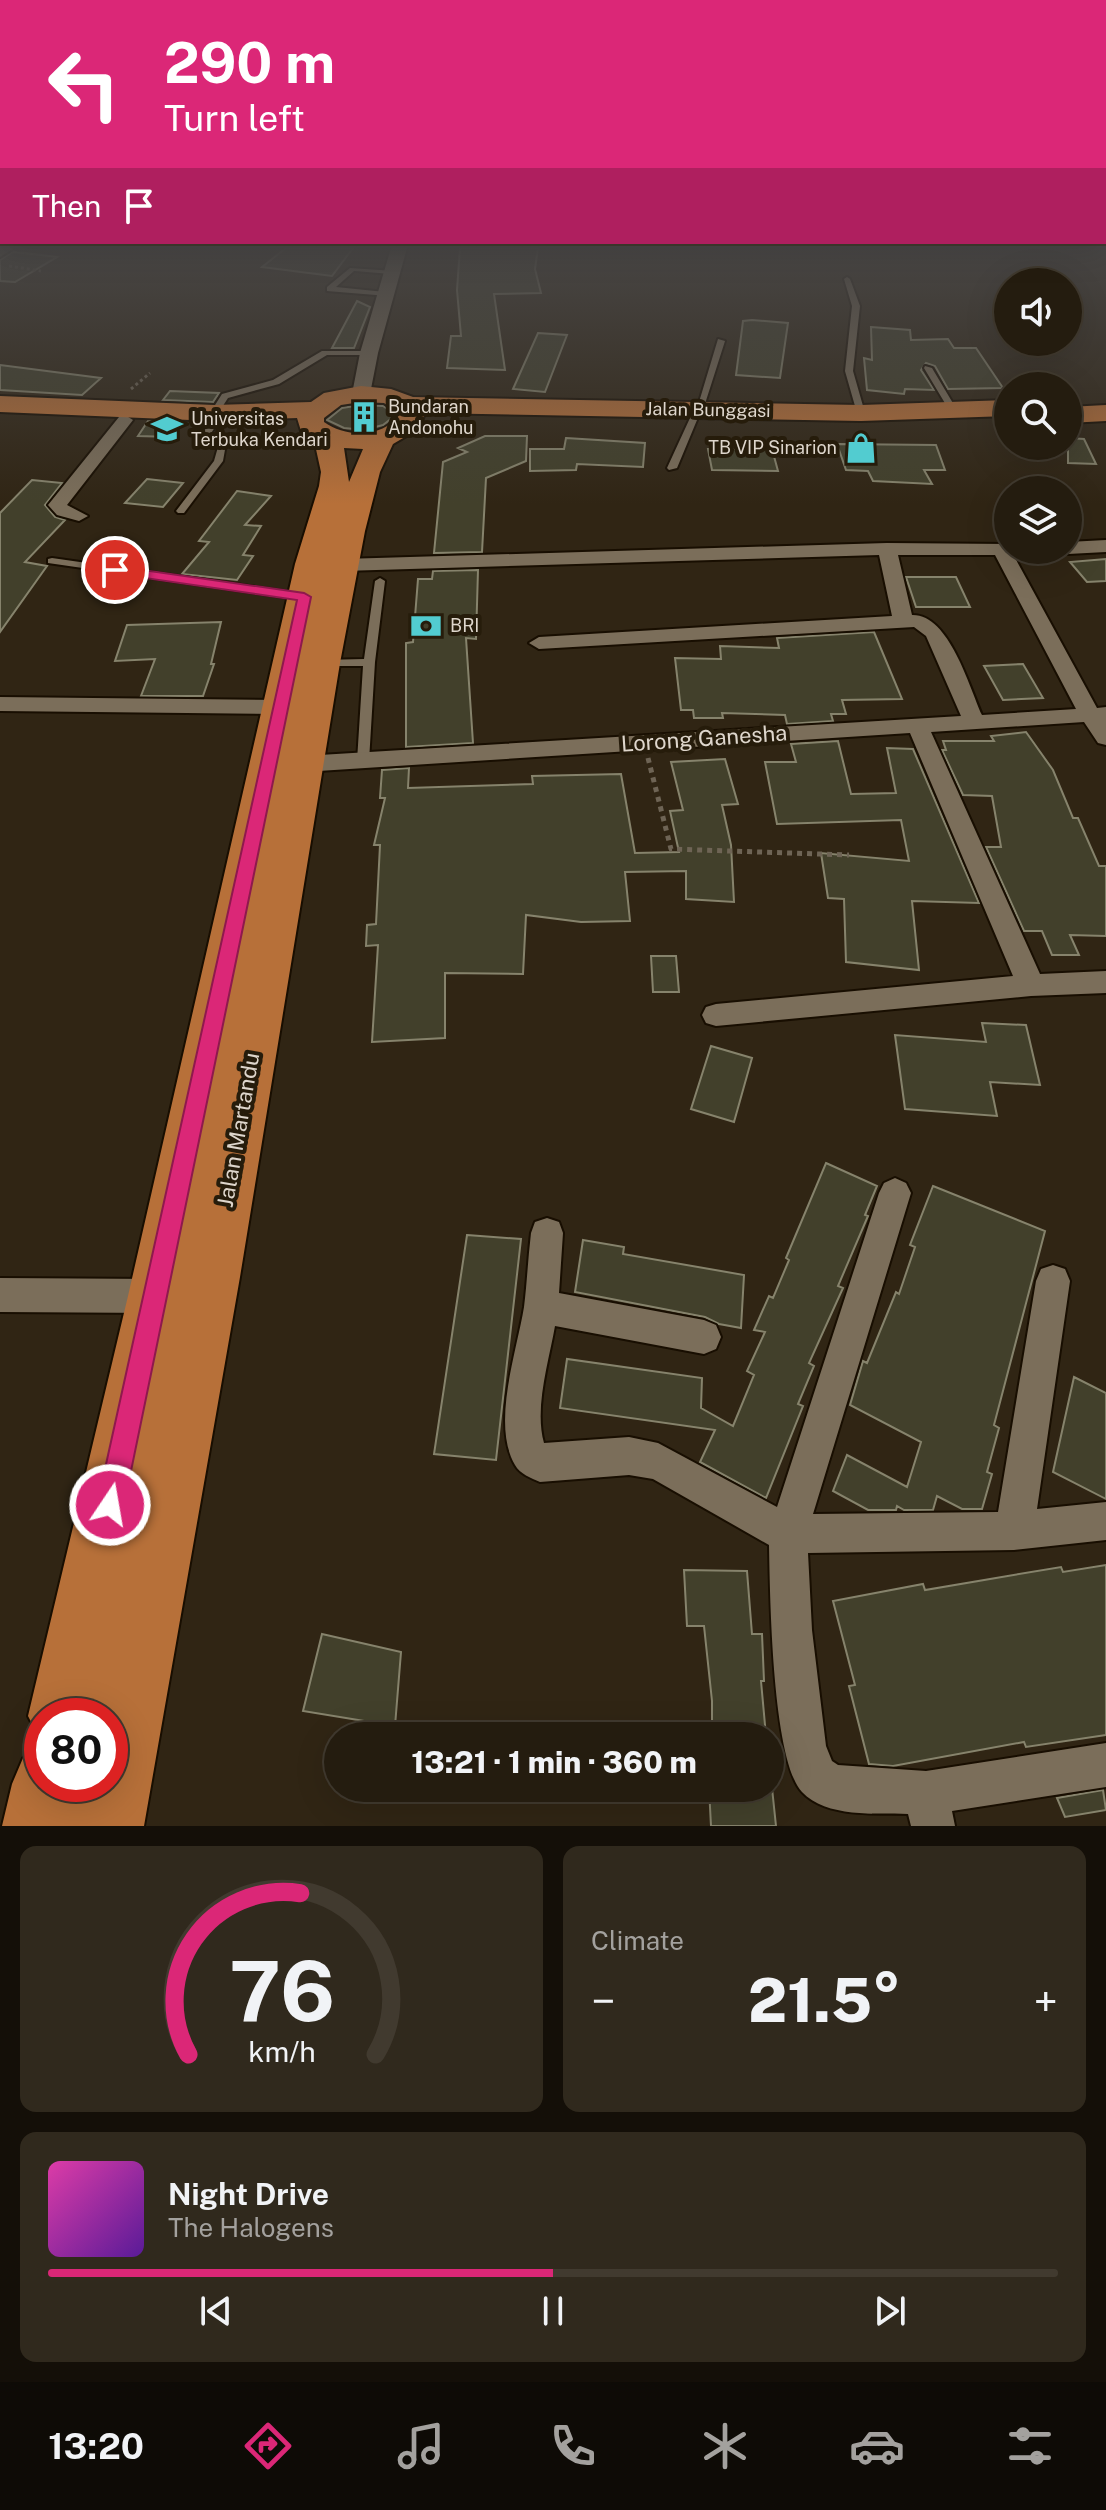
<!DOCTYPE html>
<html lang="en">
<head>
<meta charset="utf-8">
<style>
	:root { --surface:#241c0f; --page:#30291d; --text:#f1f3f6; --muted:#a3a19e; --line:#413a2f; --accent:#db2777 }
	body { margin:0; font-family:"Public Sans",sans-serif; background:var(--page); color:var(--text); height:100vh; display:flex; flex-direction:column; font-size:30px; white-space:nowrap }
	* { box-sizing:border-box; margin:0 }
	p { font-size:26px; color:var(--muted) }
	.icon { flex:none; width:44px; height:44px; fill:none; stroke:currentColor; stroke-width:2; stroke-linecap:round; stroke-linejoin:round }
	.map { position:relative; height:1826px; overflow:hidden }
	.sheet { display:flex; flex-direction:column; gap:20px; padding:20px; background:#140f08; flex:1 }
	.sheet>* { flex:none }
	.hud { position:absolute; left:0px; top:0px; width:1106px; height:244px; box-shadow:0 8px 32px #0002,0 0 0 2px var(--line); background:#db2777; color:#fff; overflow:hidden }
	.tools { position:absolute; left:994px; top:268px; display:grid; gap:16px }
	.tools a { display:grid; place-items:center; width:88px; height:88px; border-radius:50%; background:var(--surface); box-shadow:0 8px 32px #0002,0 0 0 2px var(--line); font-size:40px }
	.speed { position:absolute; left:24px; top:1698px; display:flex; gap:16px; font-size:40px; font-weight:700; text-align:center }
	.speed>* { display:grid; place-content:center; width:104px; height:104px; border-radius:50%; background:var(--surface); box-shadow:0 8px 32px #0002,0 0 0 2px var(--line); line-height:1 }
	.speed .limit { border:12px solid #d22; background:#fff; color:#111 }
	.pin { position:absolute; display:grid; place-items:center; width:68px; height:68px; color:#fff; margin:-34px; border:4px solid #fff; border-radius:50%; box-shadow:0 2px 8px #0007 }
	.me { position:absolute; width:88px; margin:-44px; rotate:12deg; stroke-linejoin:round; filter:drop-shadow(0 0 6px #0008) }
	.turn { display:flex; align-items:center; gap:28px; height:168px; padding:0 32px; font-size:36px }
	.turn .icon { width:104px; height:104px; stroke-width:2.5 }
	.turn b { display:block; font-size:56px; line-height:68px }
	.then { display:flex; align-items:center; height:76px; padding:0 32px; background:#0003; gap:16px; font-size:30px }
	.big { font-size:60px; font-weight:800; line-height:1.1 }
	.sheet .widget { flex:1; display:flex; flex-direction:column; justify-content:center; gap:12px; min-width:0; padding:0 28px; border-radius:16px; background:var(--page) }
	.sheet .dial { align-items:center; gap:0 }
	.dial svg { height:208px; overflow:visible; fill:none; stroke:var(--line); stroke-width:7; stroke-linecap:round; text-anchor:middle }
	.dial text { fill:var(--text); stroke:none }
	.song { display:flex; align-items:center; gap:24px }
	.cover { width:96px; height:96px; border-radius:12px; background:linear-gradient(135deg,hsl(320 70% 55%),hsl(270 70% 35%)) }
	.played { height:8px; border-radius:4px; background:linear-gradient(90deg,var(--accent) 50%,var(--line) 50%) }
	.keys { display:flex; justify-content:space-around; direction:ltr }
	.heat { display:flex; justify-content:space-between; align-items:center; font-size:44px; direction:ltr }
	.sheet .tiles { flex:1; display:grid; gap:20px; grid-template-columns:1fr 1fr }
	.widget:last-child { grid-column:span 2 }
	.trip { position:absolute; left:324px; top:1722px; width:460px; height:80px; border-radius:40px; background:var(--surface); box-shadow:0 8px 32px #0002,0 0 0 2px var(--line); font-weight:800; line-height:80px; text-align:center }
	.tabs { display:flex; height:128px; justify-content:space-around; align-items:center; background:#0e0b06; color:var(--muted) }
	.tabs .icon { width:56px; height:56px }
	.tabs .current { color:var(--accent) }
	.tabs b { font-size:36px; color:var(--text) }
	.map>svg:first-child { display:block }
</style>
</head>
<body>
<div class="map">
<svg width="1106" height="1826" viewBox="0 0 1106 1826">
	<rect width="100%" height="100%" fill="#302514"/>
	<path fill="#42402b" stroke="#86836c" stroke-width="2" d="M286 248H353L332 276 262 267Z
		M460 248H538L535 269 541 293 494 294 505 370 447 368 451 336H461L457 290Z
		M13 252 26 253 57 257 15 282 0 281V260Z
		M357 301 370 307 354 348H332Z
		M752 320 788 323 780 378 736 375 743 321Z
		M871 327 910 330 911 340 948 339 954 348H976L1003 388 948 389 935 366 926 363 921 370 934 390 905 389 904 394 867 390 864 358 872 360Z
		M538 333 567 335 545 392 513 389Z
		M0 365 101 378 82 395 0 390Z
		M170 391 219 393 213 402 163 400Z
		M361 405 383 406 396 415 383 425 364 430 344 428 327 420 342 408Z
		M148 421 182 423 173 437 138 436Z
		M485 436H527L526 461 486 478 482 552 434 553 443 462 467 452 458 448Z
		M566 438 645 443 643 467 577 464 576 470 530 471V449H564Z
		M1068 438 1084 439 1096 464 1068 463Z
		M837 444 936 445 945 470H924L932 484 873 481 868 471 846 470Z
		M708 449H772L778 471 712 470Z
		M147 479 183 483 163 507 125 503Z
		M32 480 62 483 45 505 55 517 65 520 25 562 47 566 0 632V513Z
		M237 491 271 496 245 525 261 526 243 555 253 556 237 580 182 574 209 542 199 541Z
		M1106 559V581L1087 582 1070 562Z
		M478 570 476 639 466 638 473 743 406 747V643L413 642 418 579H432L433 571Z
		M906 577H956L970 607H916Z
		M221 622 211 664H214L203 696H141L155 659 115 661 127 625Z
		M874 632 902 699 842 700 846 714H831L833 721 787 724 785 715 722 713 723 718H694L693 710H681L675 658 721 659 720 646 779 648 777 638Z
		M1023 664 1043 698 1003 700 984 666Z
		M1026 732 1053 770 1073 818H1078L1099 866H1106V936L1070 935 1079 955H1052L1042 931H1024L986 847H1001L992 796 963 795 942 750H946L943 741H994L991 736Z
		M838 741 851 794 896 793 887 748 913 749 979 903 912 901 919 970 846 962 844 899 828 898 821 853 909 861 901 820 777 824 765 762H796L791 744Z
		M725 759 738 804 722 805 731 845 734 902 686 899V871L625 872 630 921 581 922 526 915 523 974 445 973V1038L372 1042 378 945 366 946 367 925 376 924 380 845H374L385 798H380L382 770 409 768 408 788 533 784 532 776 621 774 635 853 679 852 670 811 683 810 671 762Z
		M651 956H676L679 992H653Z
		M982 1023 1026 1025 1040 1085 990 1082 997 1116 905 1109 895 1035 986 1042Z
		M711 1046 752 1058 734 1122 691 1109Z
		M826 1163 877 1186 865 1215 868 1216 838 1286 843 1288 809 1363 814 1366 798 1404 803 1406 766 1498 700 1462 715 1430 560 1408 567 1359 702 1378 701 1408 733 1426 754 1375 747 1371 765 1332 754 1330 769 1296 773 1298 789 1260 786 1258Z
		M933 1186 1045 1231 994 1425 999 1428 987 1472 992 1474 982 1509H962L937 1496 933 1510H904L897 1506 896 1510H868L833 1491 847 1455 907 1487 921 1442 850 1405 863 1361 867 1363 896 1292 899 1294 915 1247 910 1245Z
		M467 1235 521 1239 496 1460 434 1454Z
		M583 1240 624 1247 623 1254 744 1275 741 1328 719 1324 705 1317 575 1292Z
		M1074 1377 1106 1393V1499L1053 1472Z
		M1106 1565V1735L1026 1747 1024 1742 893 1766 869 1764 849 1686 855 1685 833 1601 923 1584 925 1590 1061 1567 1063 1572Z
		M684 1570 747 1571 752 1634H762L764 1681H761L766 1736H712V1701L704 1626H687Z
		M322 1634 401 1652 395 1726 303 1711Z
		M709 1788H772L776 1826H711Z
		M1103 1790 1106 1810 1065 1817 1057 1798Z"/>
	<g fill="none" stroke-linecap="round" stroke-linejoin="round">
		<defs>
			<path id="service" d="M350 268 394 271 392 274 354 271 336 287 385 292 388 296 327 291V287Z
				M847 277 850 279 860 306 853 371 865 413 861 416 857 413 845 371 852 306 844 279Z
				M718 339 725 341 703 410 696 412Z
				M322 351H369L373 353 369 355H327L279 384 228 398 217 415 210 413 222 394 273 380Z
				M925 366 932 368 957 410 956 412 949 410 924 368Z
				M690 418 697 420 677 468 669 470 667 468Z
				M214 419 218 422 207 440 226 444 223 461 184 513H178L176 511 214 461 218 447 198 441 211 420Z
				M52 558 304 594 309 597 304 600 48 563V559Z
				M380 578 385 581 375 662 369 761 363 765 357 761 363 666H322L316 663 322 660 364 659 375 581Z"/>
			<path id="minor" d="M0 248H14L0 257Z
				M125 415 133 420 67 505 88 516 79 521 57 515 48 505 119 417Z
				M1106 540V552L1068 554 1060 550H1068V542Z
				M887 543 1008 544V550H1028L1026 554 1014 556 1097 708 1106 707V745L1098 743 1084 722 931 732 1040 974 1106 971V993L1031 996 716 1026 706 1023 702 1015 706 1007 716 1004 1013 976 910 733 303 772 295 769 292 764 295 759 303 756 961 716 926 636 914 627 539 649 529 643 539 637 892 616 879 555 343 571 334 565 343 559ZM898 555H995L1076 709 982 715C969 686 949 614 912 615Z
				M0 697 281 700 289 702 292 707 289 712 281 714 0 711Z
				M895 1178 906 1183 911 1193 813 1514 998 1512 1036 1281 1041 1269 1053 1265 1065 1269 1070 1281 1037 1509 1106 1502V1540L1014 1550 808 1553 812 1630 826 1746 832 1761 838 1765 926 1771 1106 1743V1787L952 1811 955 1826H911L908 1814C876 1813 826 1818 802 1792 772 1760 770 1594 769 1545L653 1479 629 1475 540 1482C531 1478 520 1474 515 1465 491 1424 517 1351 524 1307 527 1283 528 1258 531 1233L535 1222 547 1218 559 1222 563 1233 559 1293 704 1320 716 1325 721 1337 716 1349 704 1354 555 1326C549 1361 534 1408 544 1443L629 1437 658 1443 777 1507 879 1193 884 1183Z
				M0 1278 157 1279 169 1284 174 1296 169 1308 157 1313 0 1312Z"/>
			<path id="tertiary" d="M391 248H407L378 353 370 394 361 400 352 394 360 353Z"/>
			<path id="trunk" d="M361 386 391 389 413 397 861 405 1008 400V416L861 421 426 413 415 431 393 444 380 472 365 531 340 663 240 1277 144 1826H2L12 1784 23 1758 42 1750V1784H110V1716H42V1743L28 1716 128 1296 295 564 319 486 321 472 314 440 301 431 297 418 214 421 0 412V396L214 405 311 402 324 393ZM361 402 384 403 400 414C384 438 346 438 324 422V418L341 405ZM344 448 363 449 349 482Z
				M1106 405V421L1068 423V407Z"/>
		</defs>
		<use href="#service" stroke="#180e01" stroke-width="4"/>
		<use href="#minor" stroke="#180e01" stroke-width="4"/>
		<use href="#tertiary" stroke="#180e01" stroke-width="4"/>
		<use href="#trunk" stroke="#180e01" stroke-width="4"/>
		<path stroke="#6e6455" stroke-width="3" stroke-dasharray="3 3" stroke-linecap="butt" d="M9 266 41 271
			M131 389 150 373"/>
		<path stroke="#6e6455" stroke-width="5" stroke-dasharray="5 5" stroke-linecap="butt" d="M648 758 671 849 849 855"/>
		<use href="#service" fill="#7b6e5a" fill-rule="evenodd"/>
		<use href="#minor" fill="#7b6e5a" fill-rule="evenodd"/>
		<use href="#tertiary" fill="#7b6e5a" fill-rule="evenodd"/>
		<use href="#trunk" fill="#b77039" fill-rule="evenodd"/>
	</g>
	<linearGradient id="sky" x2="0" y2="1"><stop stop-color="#1a140b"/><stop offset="0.49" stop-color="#484645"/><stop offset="1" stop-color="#484645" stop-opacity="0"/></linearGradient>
	<rect width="1106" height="504" fill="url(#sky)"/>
	<path fill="#db2777" stroke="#8e194d" stroke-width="2" d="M115 566 304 593 311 597 124 1505 120 1515 110 1519 101 1515 97 1505 297 600 110 573V567Z"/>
	<defs>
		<symbol id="building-bare" viewBox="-9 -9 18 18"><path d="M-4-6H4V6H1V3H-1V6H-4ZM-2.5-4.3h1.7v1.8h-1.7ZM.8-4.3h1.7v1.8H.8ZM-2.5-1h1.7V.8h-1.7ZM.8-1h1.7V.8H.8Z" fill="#52ccd0" stroke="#261c0b" stroke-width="2.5" paint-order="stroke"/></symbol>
		<symbol id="university-bare" viewBox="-9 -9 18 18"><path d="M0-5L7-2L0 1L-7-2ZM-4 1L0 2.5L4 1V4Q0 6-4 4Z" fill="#52ccd0" stroke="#261c0b" stroke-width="2.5" paint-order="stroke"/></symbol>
		<symbol id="shop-bare" viewBox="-9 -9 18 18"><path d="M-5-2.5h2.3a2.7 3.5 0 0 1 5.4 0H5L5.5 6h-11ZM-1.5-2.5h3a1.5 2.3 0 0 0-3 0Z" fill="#52ccd0" stroke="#261c0b" stroke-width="2.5" paint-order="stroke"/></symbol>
		<symbol id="bank-bare" viewBox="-9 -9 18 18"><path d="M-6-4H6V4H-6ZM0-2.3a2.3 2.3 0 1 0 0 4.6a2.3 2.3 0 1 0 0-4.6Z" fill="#52ccd0" stroke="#261c0b" stroke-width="2.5" paint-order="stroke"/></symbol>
	</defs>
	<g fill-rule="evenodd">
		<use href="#building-bare" x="342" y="395" width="44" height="44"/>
		<use href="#university-bare" x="145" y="407" width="44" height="44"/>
		<use href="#shop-bare" x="839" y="426" width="44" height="44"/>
		<use href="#bank-bare" x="404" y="604" width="44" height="44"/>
	</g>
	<g text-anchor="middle" stroke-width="8" stroke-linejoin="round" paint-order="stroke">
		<g font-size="18" fill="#ded6cc" stroke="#261c0b" text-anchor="start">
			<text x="388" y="413">Bundaran<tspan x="388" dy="21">Andonohu</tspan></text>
			<text x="191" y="425">Universitas<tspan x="191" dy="21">Terbuka Kendari</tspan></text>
			<text x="837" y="454" text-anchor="end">TB VIP Sinarion</text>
			<text x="450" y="632">BRI</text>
		</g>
		<g font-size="18" fill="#ded6cc" stroke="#261c0b">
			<text transform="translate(708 410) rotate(1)" y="6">Jalan Bunggasi</text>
		</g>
		<g font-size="22" fill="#ded6cc" stroke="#261c0b">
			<text transform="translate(704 738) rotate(-4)" y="8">Lorong Ganesha</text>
			<text transform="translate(238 1130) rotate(-80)" y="8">Jalan Martandu</text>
		</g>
	</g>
</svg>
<div class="tools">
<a><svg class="icon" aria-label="sound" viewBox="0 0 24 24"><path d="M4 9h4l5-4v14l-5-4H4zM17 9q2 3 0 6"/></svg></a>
<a><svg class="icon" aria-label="search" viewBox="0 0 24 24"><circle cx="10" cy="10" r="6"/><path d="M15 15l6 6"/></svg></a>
<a><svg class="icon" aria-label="layers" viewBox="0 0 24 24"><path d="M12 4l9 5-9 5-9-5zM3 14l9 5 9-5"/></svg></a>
</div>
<div class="speed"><div class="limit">80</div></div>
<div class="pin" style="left:115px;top:570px;background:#d93025"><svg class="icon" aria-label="arrive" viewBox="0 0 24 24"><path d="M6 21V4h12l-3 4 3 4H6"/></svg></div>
<svg class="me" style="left:110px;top:1505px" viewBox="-20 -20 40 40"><circle r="17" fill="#db2777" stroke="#fff" stroke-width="3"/><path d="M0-11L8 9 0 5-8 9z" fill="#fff"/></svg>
<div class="trip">13:21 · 1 min · 360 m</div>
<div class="hud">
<div class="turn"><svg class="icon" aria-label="left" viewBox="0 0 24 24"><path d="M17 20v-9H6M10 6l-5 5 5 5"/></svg><div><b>290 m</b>Turn left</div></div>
<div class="then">Then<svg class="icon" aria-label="arrive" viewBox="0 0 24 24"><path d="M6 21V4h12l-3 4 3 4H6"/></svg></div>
</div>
</div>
<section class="sheet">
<div class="tiles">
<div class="widget dial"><svg viewBox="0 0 100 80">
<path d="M14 69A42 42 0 1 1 86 69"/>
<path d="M14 69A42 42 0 0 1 57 7" stroke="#db2777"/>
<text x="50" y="56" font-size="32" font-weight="700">76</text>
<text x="50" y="72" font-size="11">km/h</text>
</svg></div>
<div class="widget"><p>Climate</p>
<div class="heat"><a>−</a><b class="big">21.5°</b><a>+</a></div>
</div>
<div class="widget">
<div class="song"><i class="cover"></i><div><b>Night Drive</b><p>The Halogens</p></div></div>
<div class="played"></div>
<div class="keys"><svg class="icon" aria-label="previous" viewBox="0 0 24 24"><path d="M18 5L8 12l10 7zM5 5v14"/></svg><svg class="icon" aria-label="pause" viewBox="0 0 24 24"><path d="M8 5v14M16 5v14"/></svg><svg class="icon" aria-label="next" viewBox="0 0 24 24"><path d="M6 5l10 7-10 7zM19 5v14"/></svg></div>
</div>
</div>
</section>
<nav class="tabs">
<b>13:20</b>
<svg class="icon current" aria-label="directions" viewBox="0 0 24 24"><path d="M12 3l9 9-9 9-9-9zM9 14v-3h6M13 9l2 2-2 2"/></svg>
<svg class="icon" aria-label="music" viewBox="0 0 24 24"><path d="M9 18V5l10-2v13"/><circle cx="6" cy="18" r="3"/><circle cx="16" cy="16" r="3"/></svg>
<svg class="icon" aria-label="phone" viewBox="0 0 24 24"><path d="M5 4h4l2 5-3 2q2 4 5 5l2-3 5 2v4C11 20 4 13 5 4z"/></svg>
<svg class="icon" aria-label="climate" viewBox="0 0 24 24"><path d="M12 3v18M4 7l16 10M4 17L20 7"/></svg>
<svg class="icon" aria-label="car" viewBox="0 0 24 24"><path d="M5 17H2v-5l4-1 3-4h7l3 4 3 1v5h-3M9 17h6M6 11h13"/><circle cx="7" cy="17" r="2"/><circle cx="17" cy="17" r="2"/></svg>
<svg class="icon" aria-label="filters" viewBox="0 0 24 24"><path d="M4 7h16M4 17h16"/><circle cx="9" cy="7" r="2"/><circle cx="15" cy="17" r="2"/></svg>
</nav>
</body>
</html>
